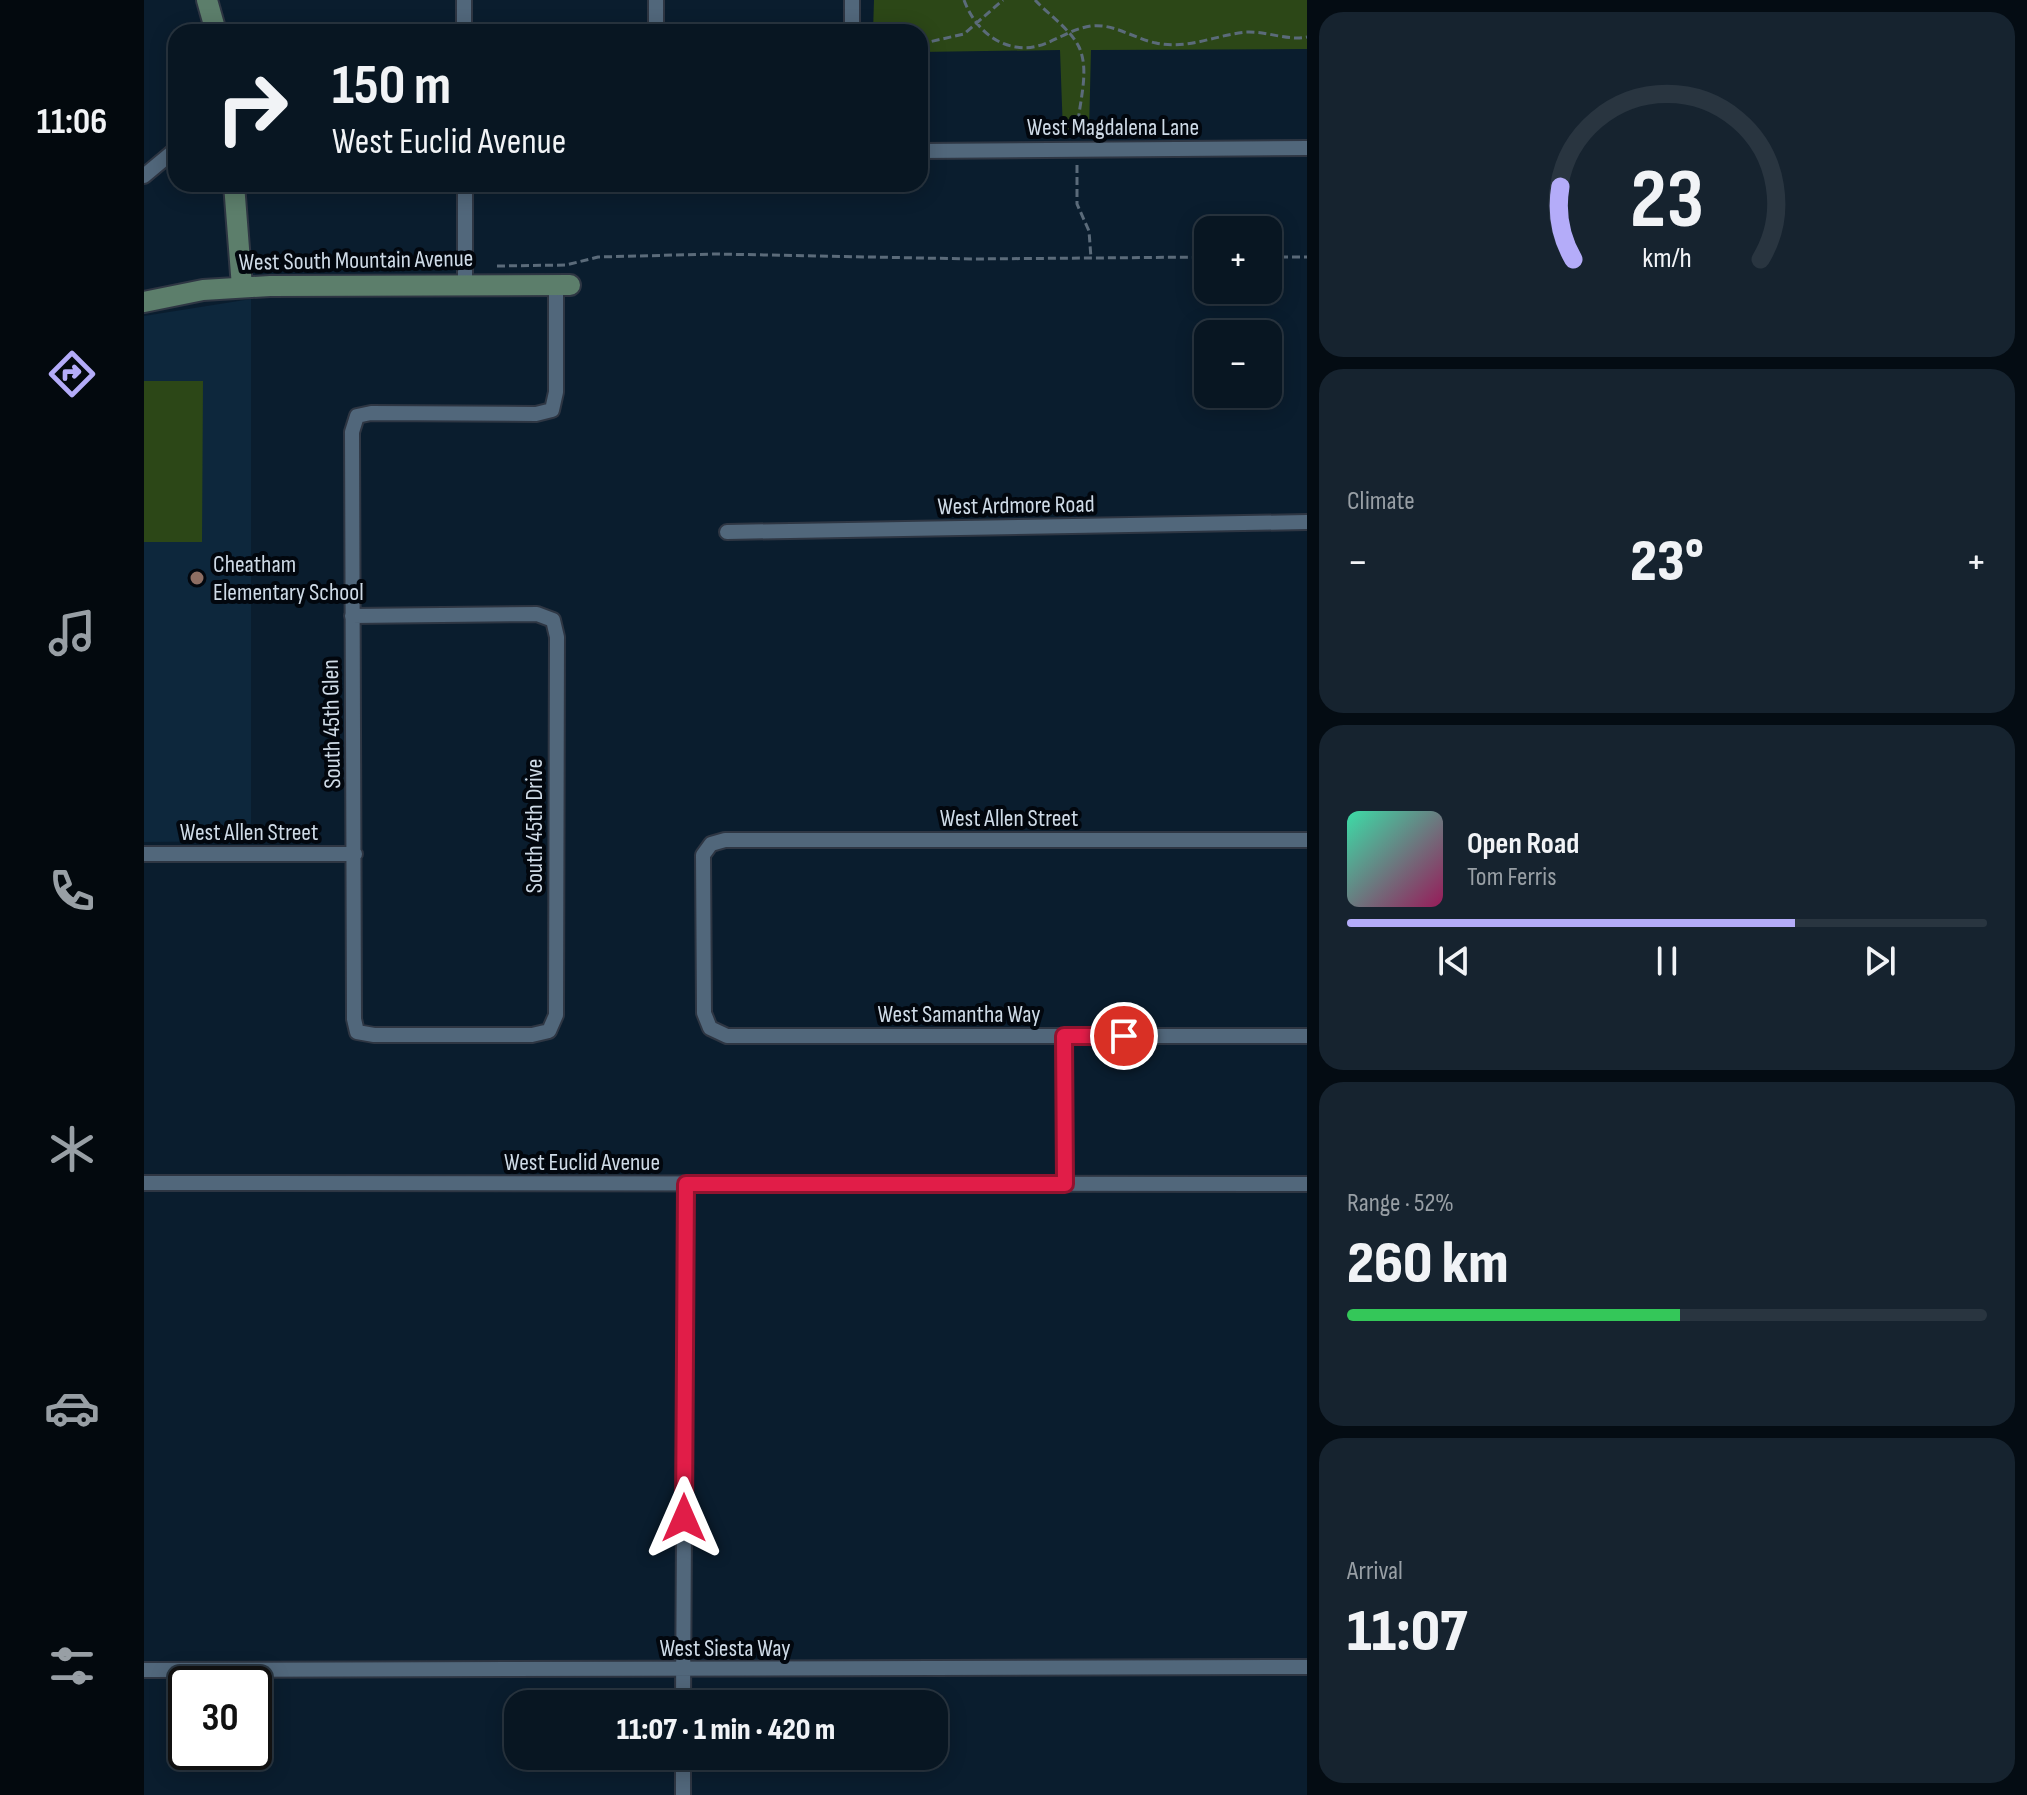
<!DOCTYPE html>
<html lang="en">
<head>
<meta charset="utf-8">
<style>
	:root { --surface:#081622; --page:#16232f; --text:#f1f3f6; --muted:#989fa5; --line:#293540; --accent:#b4acf9 }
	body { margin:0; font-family:"Sofia Sans Condensed",sans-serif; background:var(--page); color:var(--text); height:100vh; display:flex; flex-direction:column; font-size:30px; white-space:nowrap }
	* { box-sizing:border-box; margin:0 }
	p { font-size:26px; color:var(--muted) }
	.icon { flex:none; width:44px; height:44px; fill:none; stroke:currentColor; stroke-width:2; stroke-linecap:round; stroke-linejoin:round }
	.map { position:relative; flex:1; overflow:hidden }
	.details { display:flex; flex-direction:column; gap:12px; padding:12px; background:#040c13; width:720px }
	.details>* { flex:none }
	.hud { position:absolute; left:24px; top:24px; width:760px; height:168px; border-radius:24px; box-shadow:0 4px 20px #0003,0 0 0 2px var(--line); background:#081622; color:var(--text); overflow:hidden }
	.buttons { position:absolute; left:1050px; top:216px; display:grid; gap:16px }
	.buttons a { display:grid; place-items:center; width:88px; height:88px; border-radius:16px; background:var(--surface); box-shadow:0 4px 20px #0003,0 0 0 2px var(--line); font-size:40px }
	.speed { position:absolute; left:24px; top:1666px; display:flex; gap:16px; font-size:40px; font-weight:700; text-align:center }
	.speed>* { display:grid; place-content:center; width:104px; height:104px; border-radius:50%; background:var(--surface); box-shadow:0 4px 20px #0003,0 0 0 2px var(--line); line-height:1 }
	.speed .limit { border:4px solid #111; border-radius:12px; background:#fff; color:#111 }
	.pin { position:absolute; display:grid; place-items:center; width:68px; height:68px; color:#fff; margin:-34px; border:4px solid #fff; border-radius:50%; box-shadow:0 2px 8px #0007 }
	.me { position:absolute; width:88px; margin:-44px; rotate:0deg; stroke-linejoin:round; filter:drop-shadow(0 0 6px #0008) }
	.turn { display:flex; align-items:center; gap:28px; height:168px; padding:0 32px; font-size:36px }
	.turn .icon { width:104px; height:104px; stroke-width:2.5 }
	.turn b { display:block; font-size:56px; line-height:68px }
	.big { font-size:60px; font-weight:800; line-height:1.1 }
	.details .card { flex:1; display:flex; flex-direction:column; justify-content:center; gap:12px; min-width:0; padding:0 28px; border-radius:24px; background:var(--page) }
	.details .dial { align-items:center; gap:0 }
	.dial svg { height:208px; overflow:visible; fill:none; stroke:var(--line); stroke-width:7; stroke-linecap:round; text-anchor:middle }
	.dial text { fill:var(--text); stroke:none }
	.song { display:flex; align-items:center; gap:24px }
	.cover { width:96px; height:96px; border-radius:12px; background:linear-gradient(135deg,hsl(160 70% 55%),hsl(330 70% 35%)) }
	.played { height:8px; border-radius:4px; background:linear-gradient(90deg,var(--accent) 70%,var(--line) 70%) }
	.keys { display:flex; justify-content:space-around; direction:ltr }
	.heat { display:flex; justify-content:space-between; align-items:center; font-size:44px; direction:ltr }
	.charge { height:12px; border-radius:6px; background:linear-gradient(90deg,#34c759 52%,var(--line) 0) }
	.trip { position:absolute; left:360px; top:1690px; width:444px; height:80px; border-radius:24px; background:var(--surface); box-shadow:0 4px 20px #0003,0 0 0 2px var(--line); font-weight:800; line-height:80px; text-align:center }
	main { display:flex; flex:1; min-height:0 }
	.menu { display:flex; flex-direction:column; width:144px; justify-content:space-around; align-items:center; background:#03090e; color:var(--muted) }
	.menu .icon { width:56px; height:56px }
	.menu .active { color:var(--accent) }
	.menu b { font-size:36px; color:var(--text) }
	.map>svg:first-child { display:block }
</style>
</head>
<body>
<main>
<nav class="menu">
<b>11:06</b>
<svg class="icon active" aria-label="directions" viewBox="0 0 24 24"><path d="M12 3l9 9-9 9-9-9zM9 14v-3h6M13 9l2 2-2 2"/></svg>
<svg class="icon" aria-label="music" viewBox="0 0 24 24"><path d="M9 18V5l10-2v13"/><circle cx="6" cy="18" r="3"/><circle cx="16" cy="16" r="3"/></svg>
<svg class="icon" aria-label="phone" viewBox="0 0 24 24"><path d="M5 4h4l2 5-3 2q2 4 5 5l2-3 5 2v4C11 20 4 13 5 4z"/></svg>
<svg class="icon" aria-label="climate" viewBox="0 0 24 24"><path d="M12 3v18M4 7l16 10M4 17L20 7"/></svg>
<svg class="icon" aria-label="car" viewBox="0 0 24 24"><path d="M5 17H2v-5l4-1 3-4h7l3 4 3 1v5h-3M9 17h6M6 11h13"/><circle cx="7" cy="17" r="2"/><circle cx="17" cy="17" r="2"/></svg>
<svg class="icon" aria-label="filters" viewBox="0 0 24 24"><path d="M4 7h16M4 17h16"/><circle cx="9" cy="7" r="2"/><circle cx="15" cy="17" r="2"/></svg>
</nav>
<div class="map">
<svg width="1163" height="1795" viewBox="0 0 1163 1795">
	<rect width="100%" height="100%" fill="#0a1d2e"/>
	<path fill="#0d273c" d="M107 299V841L0 842V316Z"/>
	<path fill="#2c4717" d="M730 0H1163V49L947 50 945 132 919 133 916 50 776 52V32H729Z
		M0 381H59L58 542H0Z"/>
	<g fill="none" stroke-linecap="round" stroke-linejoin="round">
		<defs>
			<path id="street" d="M320 0V32
				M512 0V32
				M708 0V32
				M776 151 1163 148
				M0 176 31 150
				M321 184V285
				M583 532 1163 522
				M208 616 393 614 409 620 413 637 412 1015 405 1031 388 1035H230L213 1032 210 1019C211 824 208 628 208 432L213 416 227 413 392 414 408 410 412 392V284
				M1163 840H581L567 844 559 855 560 1013 566 1028 583 1036H1163
				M0 854H211
				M920 1036 921 1184
				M0 1183 1163 1184
				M0 1670 1163 1667
				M539 1704 542 1184
				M539 1795V1756"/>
			<path id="secondary" d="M63 0 72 32
				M90 184 98 287
				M0 302 59 290 126 286 426 285"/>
		</defs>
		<use href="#street" stroke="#2e3643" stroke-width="18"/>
		<use href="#secondary" stroke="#2e3643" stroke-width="24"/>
		<path stroke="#5b6b7a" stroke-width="3" stroke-dasharray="8 4" stroke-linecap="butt" d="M820 0C828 22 846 43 872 47 901 52 919 30 947 26 969 23 991 39 1012 43 1043 50 1072 35 1102 32 1123 31 1143 41 1163 37
			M891 0C904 14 927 30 935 47 947 73 933 108 933 136
			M776 44 820 34 859 0
			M933 165V204L945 231 947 258
			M1124 257H1163
			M353 266 422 265 454 257 572 254 828 259 1064 257"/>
		<use href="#street" stroke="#51677b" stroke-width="14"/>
		<use href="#secondary" stroke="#5c7e6b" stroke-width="20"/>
	</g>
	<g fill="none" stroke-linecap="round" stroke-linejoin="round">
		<defs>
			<path id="route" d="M540 1518 542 1184H921L920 1036H980"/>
		</defs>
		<use href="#route" stroke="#92132f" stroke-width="20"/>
		<use href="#route" stroke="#e11d48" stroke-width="14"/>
	</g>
	<circle fill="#8d6e63" stroke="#02070e" stroke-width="3" cx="53" cy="578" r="8"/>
	<g text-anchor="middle" stroke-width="8" stroke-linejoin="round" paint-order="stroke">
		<g font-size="24" fill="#cfdbe7" stroke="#02070e">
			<text x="969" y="135">West Magdalena Lane</text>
			<text transform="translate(212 260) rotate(-1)" y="8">West South Mountain Avenue</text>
			<text transform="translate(872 505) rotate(-1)" y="8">West Ardmore Road</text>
			<text transform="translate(187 724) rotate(-91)" y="8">South 45th Glen</text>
			<text x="865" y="826">West Allen Street</text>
			<text transform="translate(390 826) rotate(-90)" y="8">South 45th Drive</text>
			<text x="105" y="840">West Allen Street</text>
			<text x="815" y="1022">West Samantha Way</text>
			<text x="438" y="1170">West Euclid Avenue</text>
			<text x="581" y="1656">West Siesta Way</text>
		</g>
		<g font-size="24" fill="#cfdbe7" stroke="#02070e" text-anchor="start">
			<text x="69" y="572">Cheatham<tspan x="69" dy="28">Elementary School</tspan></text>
		</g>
	</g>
</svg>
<div class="buttons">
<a>+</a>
<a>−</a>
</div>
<div class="speed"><div class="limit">30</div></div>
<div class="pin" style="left:980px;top:1036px;background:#d93025"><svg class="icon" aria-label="arrive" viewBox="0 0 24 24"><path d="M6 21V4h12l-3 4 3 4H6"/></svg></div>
<svg class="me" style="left:540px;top:1518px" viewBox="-20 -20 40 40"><path d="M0-17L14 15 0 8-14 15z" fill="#e11d48" stroke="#fff" stroke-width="4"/></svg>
<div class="trip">11:07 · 1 min · 420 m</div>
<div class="hud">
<div class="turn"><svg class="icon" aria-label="right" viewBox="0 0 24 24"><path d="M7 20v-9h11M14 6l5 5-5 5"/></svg><div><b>150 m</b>West Euclid Avenue</div></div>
</div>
</div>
<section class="details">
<div class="card dial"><svg viewBox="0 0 100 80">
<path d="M14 69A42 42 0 1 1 86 69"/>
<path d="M14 69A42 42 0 0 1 9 41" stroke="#b4acf9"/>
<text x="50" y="56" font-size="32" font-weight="700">23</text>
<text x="50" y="72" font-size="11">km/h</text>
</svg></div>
<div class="card"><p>Climate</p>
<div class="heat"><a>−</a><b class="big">23°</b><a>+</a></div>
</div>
<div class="card">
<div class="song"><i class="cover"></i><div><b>Open Road</b><p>Tom Ferris</p></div></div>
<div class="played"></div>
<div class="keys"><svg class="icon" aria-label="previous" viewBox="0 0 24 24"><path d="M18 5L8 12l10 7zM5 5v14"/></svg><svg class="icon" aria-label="pause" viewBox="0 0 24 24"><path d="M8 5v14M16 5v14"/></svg><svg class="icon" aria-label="next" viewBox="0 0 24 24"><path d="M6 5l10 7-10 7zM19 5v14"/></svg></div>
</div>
<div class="card"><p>Range · 52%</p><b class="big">260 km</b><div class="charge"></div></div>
<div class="card"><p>Arrival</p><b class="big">11:07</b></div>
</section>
</main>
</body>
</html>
